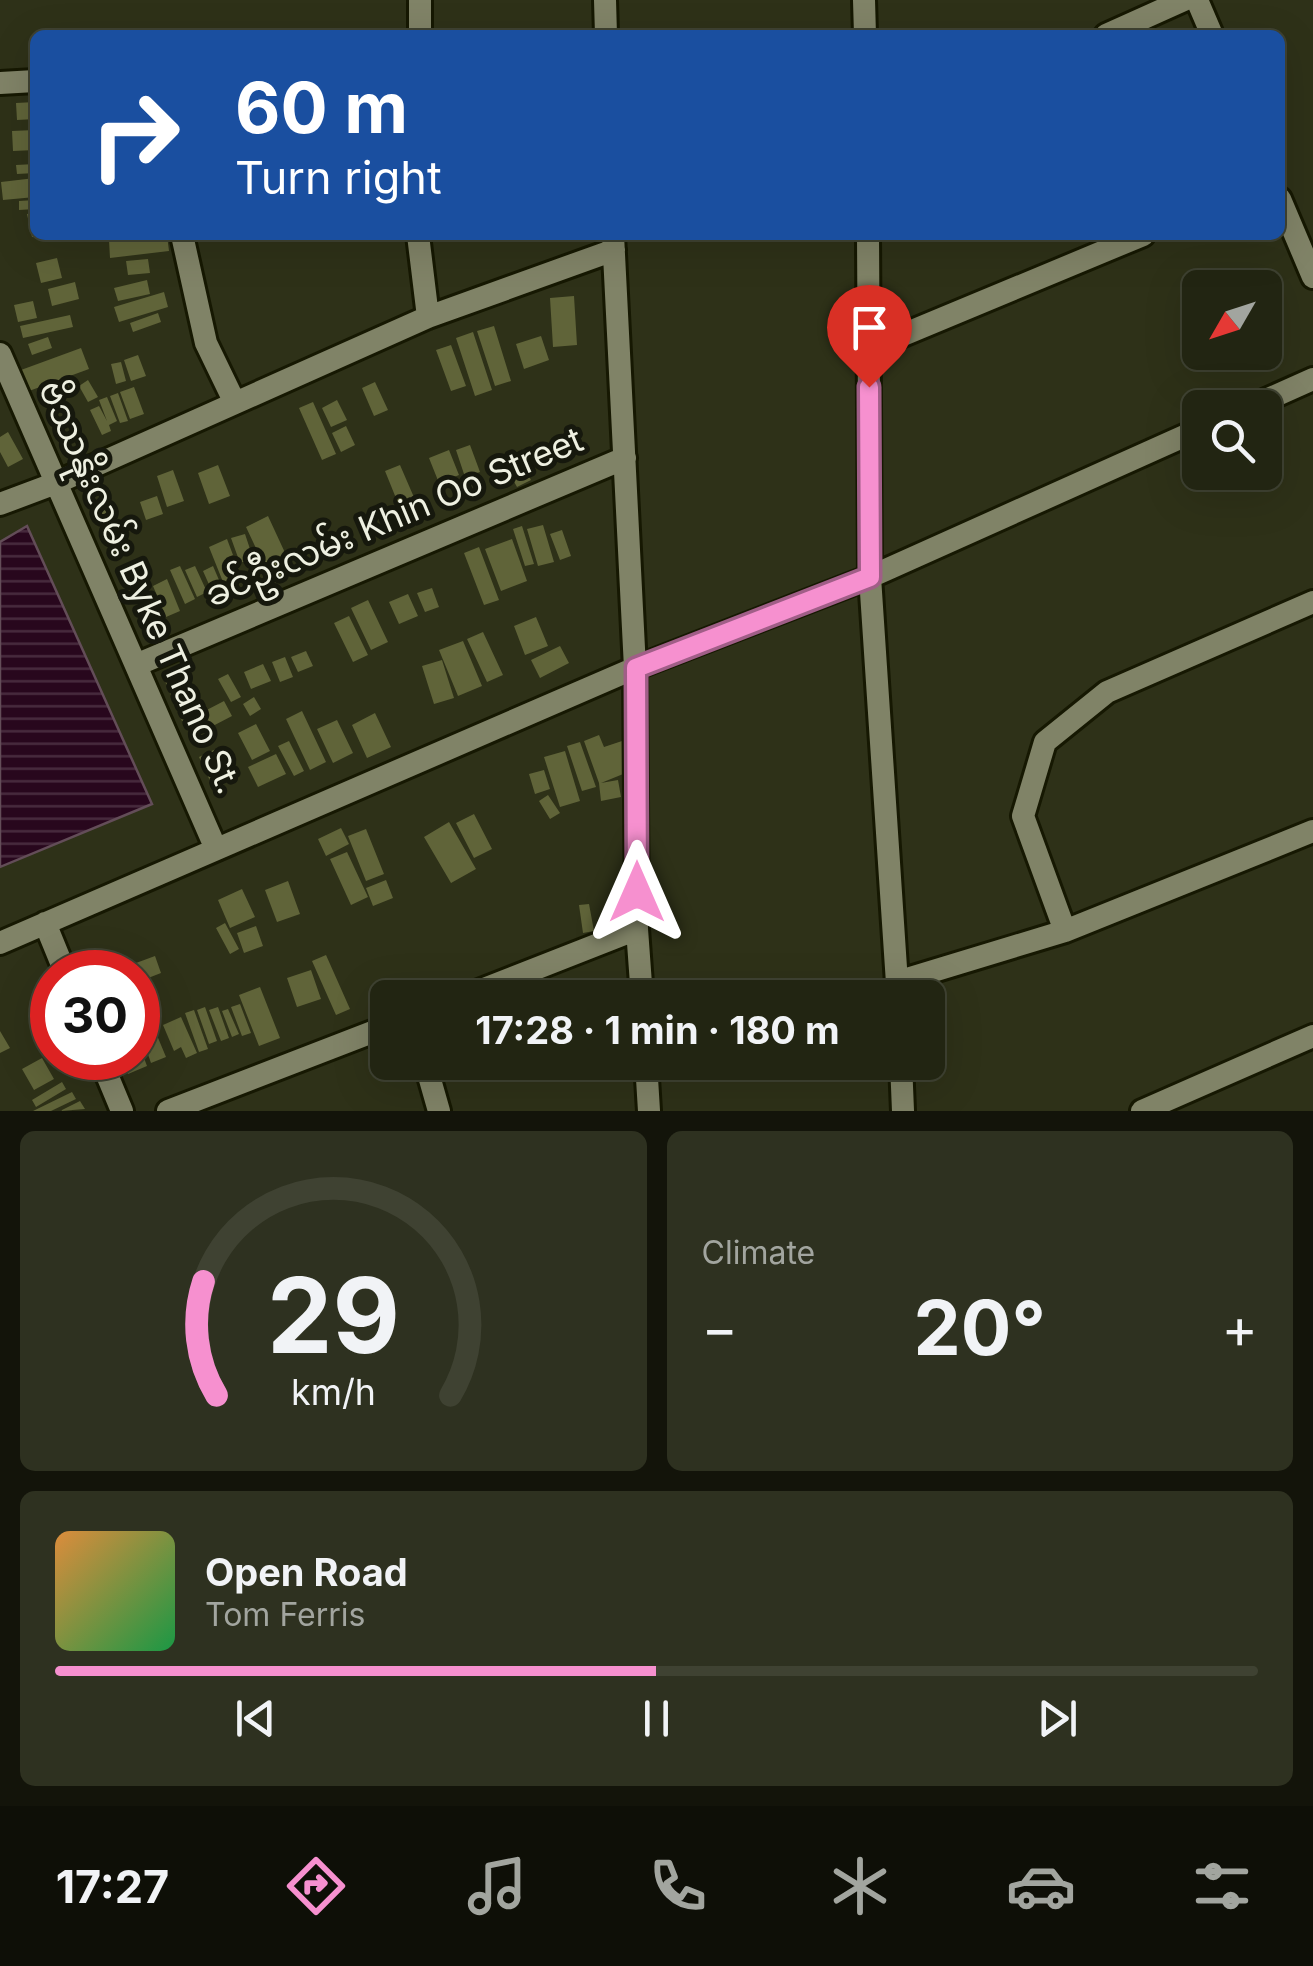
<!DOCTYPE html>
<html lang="en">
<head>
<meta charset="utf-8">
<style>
	:root { --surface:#222512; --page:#2e3120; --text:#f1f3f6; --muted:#a2a59f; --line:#3f4232; --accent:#f690cf }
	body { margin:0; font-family:Inter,"Noto Sans Myanmar",sans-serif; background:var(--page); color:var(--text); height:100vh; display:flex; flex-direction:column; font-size:38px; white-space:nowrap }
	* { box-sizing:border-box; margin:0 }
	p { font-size:32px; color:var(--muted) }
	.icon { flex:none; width:55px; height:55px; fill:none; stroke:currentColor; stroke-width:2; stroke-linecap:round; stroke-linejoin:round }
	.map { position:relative; height:1111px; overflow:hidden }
	.details { display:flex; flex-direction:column; gap:20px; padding:20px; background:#13140a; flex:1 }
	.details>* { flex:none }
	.guide { position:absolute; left:30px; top:30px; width:1255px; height:210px; border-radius:15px; box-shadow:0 10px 40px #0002,0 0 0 2px var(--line); background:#1a4fa0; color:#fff; overflow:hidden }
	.needle { width:65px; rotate:231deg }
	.buttons { position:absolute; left:1182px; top:270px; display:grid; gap:20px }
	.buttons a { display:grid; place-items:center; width:100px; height:100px; border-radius:15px; background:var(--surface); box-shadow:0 10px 40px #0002,0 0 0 2px var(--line); font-size:50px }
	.speed { position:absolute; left:30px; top:950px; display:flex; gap:20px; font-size:50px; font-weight:700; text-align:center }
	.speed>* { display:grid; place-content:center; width:130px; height:130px; border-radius:50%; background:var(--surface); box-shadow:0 10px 40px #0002,0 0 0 2px var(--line); line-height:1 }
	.speed .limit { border:15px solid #d22; background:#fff; color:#111 }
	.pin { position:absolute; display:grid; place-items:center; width:85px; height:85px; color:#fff; margin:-102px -42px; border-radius:50% 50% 50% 0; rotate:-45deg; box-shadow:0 0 10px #0007 }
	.pin .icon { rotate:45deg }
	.me { position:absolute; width:110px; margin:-55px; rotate:0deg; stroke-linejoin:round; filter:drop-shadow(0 0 8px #0008) }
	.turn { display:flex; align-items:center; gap:35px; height:210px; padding:0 40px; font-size:45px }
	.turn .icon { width:130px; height:130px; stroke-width:2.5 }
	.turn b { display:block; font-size:70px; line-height:85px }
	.big { font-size:75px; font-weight:700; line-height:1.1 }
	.details .tile { flex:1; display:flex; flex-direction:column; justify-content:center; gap:15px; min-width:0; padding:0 35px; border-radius:15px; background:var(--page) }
	.details .dial { align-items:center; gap:0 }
	.dial svg { height:260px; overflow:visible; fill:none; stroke:var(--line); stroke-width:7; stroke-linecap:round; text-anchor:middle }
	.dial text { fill:var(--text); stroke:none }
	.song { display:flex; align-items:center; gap:30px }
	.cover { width:120px; height:120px; border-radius:15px; background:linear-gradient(135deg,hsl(30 70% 55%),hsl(140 70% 35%)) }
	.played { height:10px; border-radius:5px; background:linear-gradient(90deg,var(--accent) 50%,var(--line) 50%) }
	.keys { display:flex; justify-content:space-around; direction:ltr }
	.heat { display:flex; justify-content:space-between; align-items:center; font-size:55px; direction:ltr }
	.details .tiles { flex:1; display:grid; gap:20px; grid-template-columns:1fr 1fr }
	.tile:last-child { grid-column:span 2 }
	.trip { position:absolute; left:370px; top:980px; width:575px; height:100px; border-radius:15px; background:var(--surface); box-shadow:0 10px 40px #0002,0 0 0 2px var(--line); font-weight:700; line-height:100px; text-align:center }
	.tabs { display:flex; height:160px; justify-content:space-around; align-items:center; background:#0e0f07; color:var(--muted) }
	.tabs .icon { width:70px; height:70px }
	.tabs .active { color:var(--accent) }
	.tabs b { font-size:45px; color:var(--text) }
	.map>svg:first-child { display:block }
</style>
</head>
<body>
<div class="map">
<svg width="1313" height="1111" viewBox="0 0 1313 1111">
	<defs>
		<pattern id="water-rules" width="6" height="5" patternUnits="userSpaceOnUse" patternTransform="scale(2.5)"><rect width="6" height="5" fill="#28071d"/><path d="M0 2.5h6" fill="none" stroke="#482b3e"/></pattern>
	</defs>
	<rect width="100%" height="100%" fill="#2e3118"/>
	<path fill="url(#water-rules)" stroke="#634d58" stroke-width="2.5" d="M27 526 152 804 0 867V542Z"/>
	<path fill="#606439" d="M35 102V119L17 120 16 103Z
		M35 130V150L13 151 12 131Z
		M35 164V173L17 174 16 165Z
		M35 178V197L3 200 1 182Z
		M35 200V209L19 210V201Z
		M35 213V237H32L27 214Z
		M167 235 169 251 110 258 109 240Z
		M57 258 62 278 41 283 36 263Z
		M148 259 150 273 128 275 126 261Z
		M147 280 150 294 118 301 114 288Z
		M75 282 79 299 52 306 48 289Z
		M164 292 168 307 119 322 114 307Z
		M574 296 577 345 553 347 550 298Z
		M33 301 37 318 18 322 14 305Z
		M158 313 161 322 133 332 130 323Z
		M70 315 73 327 23 338 20 326Z
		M494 326 511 381 495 386 477 331Z
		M473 332 492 390 475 396 456 338Z
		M541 336 549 360 524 369 516 344Z
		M48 337 52 348 32 355 28 344Z
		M451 345 466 386 451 391 436 350Z
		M81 348 89 369 29 391 21 370Z
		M138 355 146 376 131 381 124 360Z
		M121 362 126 381 116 384 111 364Z
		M88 380 98 397 88 402 79 386Z
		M375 382 388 410 374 416 362 388Z
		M134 387 144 414 130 419 120 392Z
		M118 393 128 421 120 423 110 396Z
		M107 397 117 421 109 425 111 431 102 435 90 410 99 406 107 421 99 400Z
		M337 400 347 420 331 427 322 408Z
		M313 402 336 454 322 460 299 408Z
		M346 426 355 445 341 452 332 433Z
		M8 432 23 459 8 467 0 452V437Z
		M470 445 480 472 465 477 456 450Z
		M449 450 459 475 439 483 429 458Z
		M516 452 531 480 517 487 502 460Z
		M218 465 230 496 209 504 198 473Z
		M400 465 416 502 400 508 385 471Z
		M173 470 184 501 167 507 157 476Z
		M157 496 163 514 146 520 140 502Z
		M112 505 122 531 108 536 98 511Z
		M268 516 293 570 271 580 246 527Z
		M543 525 554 562 538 566 527 529Z
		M522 526 534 564 525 566 513 529Z
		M562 530 571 556 560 560 550 534Z
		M245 534 253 558 240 563 231 538Z
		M227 539 233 555 226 558 236 583 225 587 209 547Z
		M512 539 527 581 501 591 485 549Z
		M479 547 499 600 484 605 464 553Z
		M180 566 195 599 185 604 170 570Z
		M195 566 207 592 197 597 185 570Z
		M213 566 225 594 215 598 203 571Z
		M167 579 180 611 166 617 153 586Z
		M432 588 439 607 425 612 417 593Z
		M408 594 418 616 399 624 389 602Z
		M368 600 388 642 371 650 351 608Z
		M349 616 368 655 353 662 334 623Z
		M536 617 548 646 525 655 514 626Z
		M483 632 503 675 487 682 467 639Z
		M463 641 482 686 458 696 439 650Z
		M560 646 569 663 540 678 531 660Z
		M306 651 313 666 298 672 291 657Z
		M285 657 293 677 280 682 272 662Z
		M442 660 454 698 434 704 422 666Z
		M263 664 271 681 251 689 244 672Z
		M180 672 198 714 182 721 164 679Z
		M228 674 241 697 231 702 218 679Z
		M254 697 261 709 250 716 243 704Z
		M224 701 232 716 209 728 201 713Z
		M302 711 326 762 310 770 286 719Z
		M375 713 391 747 367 758 352 725Z
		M337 720 353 753 333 763 317 729Z
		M256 724 270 751 252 760 238 733Z
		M599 735 604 747 622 741 633 770 601 783 618 780 621 797 601 801 599 783 584 741Z
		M289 741 304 771 294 776 278 746Z
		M580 742 596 787 582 791 567 746Z
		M220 747 234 774 212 785 199 757Z
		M565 751 580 801 560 807 544 757Z
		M276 754 286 774 258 787 248 767Z
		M544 770 550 789 535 794 529 774Z
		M548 795 560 813 550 819 539 801Z
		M474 814 492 849 474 858 456 823Z
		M449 822 476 869 451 883 424 837Z
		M341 828 349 844 326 856 318 839Z
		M366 829 384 874 366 881 348 836Z
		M347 852 368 897 351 905 330 859Z
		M386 880 393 898 373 906 366 888Z
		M288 881 300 914 277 922 265 890Z
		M242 889 255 917 230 928 218 900Z
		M589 904 594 931 583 933 579 905Z
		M225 923 239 949 230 954 216 928Z
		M256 926 263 946 244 953 237 933Z
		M108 955 117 972H87L84 967Z
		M326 955 350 1009 336 1015 312 961Z
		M155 956 161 973 143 980 136 963Z
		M311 970 321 999 297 1007 287 978Z
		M260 987 280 1038 259 1046 239 995Z
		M240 1004 251 1033 242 1036 231 1007Z
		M205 1007 217 1041 209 1044 197 1010Z
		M218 1007 229 1038 221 1041 209 1010Z
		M228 1009 239 1034 232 1037 222 1011Z
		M194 1010 208 1049 199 1052 185 1013Z
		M181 1017 197 1053 186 1058 181 1047 174 1051 163 1025Z
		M151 1021 166 1057 151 1063 138 1026Z
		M0 1031 10 1048 0 1053Z
		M138 1042 147 1066 128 1074 121 1058H138Z
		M42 1058 54 1079 34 1090 22 1069Z
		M62 1082 66 1089 36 1107 32 1100Z
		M72 1092 76 1099 51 1111H33Z
		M80 1101 85 1109 60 1111Z"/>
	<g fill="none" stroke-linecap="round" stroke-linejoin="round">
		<defs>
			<path id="minor" d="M605 0 606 35
				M864 0 865 35
				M1197 0 1212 35
				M420 35V0
				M1106 35 1184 0
				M0 83 35 81
				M1280 199 1313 277
				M182 235 206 343 235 403
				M418 235 428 317
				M613 235 635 668 637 929 642 998
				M868 235 870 577 898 998
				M869 349 1143 235
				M0 354 216 849
				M1248 408 1313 379
				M0 504 56 483 428 317 614 250
				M136 665 625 458
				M45 923 65 972
				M1065 931 1023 816 1045 742 1107 692 1313 602
				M0 943 635 668 870 577 1200 429
				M897 982 1065 931 1313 831
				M461 998 637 929
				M100 1058 122 1111
				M425 1062 439 1111
				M646 1062 649 1111
				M901 1062 903 1111
				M168 1111 388 1026
				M1142 1111 1313 1036"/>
		</defs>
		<use href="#minor" stroke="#161802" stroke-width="28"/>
		<use href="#minor" stroke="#808367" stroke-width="22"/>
	</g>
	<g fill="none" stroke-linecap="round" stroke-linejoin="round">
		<defs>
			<path id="route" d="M637 892 636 668 870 577 869 387"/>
		</defs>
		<use href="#route" stroke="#a05e87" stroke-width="25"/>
		<use href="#route" stroke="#f690cf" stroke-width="18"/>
	</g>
	<g text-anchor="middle" stroke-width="10" stroke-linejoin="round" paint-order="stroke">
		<g font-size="35" fill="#eef0e1" stroke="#16180d">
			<text transform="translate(394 517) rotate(-23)" y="12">ခင်ဦးလမ်း Khin Oo Street</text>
			<text transform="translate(140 587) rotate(66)" y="12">ဗိဿနိုးလမ်း Byke Thano St.</text>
		</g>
	</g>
</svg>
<div class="buttons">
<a><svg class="needle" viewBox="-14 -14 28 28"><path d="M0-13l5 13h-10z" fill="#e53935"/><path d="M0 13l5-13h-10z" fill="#a2a59f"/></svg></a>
<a><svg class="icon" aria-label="search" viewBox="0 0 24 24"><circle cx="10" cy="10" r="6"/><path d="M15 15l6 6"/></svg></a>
</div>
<div class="speed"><div class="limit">30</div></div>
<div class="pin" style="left:869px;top:387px;background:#d93025"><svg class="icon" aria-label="arrive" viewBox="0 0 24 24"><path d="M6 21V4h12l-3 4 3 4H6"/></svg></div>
<svg class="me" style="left:637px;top:892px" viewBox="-20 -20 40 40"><path d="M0-17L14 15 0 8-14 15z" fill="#f690cf" stroke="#fff" stroke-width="4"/></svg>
<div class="trip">17:28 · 1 min · 180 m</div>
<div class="guide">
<div class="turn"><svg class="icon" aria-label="right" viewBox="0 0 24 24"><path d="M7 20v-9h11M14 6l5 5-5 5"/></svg><div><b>60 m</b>Turn right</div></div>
</div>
</div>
<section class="details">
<div class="tiles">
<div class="tile dial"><svg viewBox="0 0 100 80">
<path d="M14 69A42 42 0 1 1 86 69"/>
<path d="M14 69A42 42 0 0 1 10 34" stroke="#f690cf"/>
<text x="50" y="56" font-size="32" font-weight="700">29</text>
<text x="50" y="72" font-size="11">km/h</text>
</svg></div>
<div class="tile"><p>Climate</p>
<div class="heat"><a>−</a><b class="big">20°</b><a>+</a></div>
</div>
<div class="tile">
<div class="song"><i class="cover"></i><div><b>Open Road</b><p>Tom Ferris</p></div></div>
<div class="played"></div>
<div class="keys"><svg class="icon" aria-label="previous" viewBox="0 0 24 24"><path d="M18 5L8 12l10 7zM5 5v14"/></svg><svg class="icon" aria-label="pause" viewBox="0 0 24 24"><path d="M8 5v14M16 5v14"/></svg><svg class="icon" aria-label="next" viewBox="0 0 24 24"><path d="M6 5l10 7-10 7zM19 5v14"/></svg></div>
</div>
</div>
</section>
<nav class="tabs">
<b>17:27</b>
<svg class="icon active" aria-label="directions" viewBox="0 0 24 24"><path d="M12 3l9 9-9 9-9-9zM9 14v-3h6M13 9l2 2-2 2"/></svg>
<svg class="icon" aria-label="music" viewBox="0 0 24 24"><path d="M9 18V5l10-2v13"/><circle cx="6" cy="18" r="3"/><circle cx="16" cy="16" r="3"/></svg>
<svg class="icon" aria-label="phone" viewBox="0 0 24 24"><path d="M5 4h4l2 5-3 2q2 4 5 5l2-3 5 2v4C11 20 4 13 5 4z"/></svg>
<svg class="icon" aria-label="climate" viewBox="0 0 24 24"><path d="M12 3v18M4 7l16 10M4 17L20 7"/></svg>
<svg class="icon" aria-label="car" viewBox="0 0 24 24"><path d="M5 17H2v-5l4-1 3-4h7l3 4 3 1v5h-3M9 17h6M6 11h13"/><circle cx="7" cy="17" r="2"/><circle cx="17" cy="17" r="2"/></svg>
<svg class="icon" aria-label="filters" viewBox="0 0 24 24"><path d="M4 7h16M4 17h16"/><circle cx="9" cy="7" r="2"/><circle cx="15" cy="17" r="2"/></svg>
</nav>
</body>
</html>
